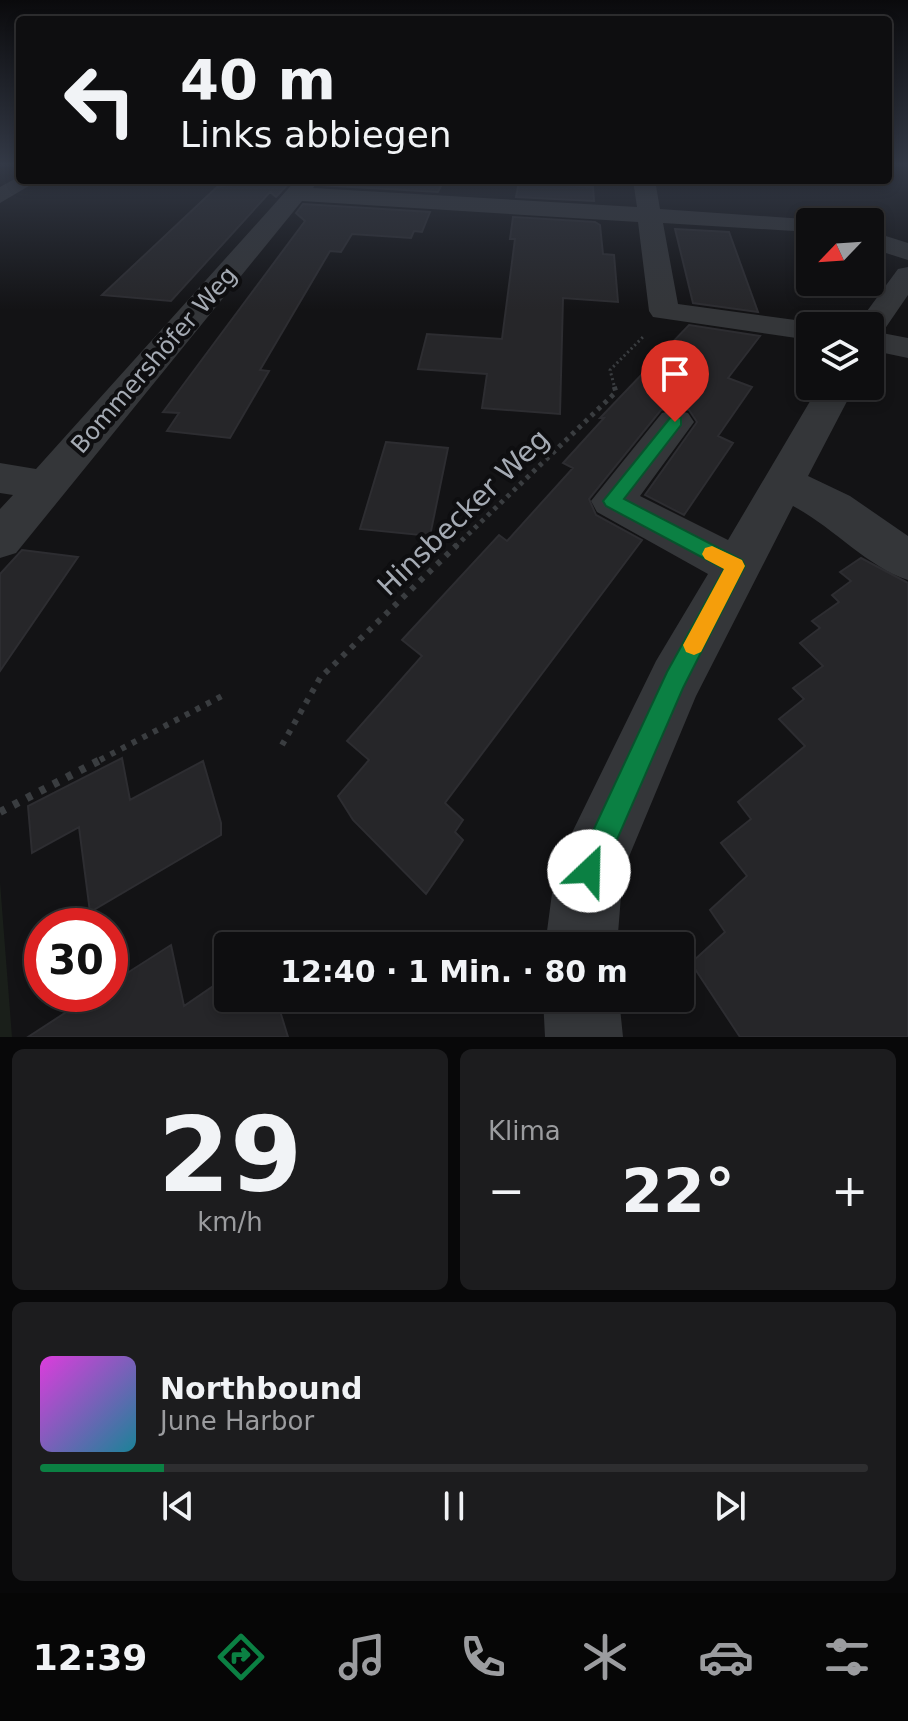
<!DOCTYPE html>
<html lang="de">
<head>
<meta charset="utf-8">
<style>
	:root { --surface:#0e0e10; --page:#1c1c1e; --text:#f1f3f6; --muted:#9b9c9f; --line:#2e2e30; --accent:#0b8043 }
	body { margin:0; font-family:"DejaVu Sans",sans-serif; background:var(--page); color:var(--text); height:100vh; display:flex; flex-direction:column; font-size:30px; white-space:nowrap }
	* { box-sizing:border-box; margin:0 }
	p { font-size:26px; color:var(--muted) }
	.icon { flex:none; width:44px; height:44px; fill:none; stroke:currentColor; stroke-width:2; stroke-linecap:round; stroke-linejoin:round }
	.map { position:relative; height:1037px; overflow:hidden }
	.sheet { display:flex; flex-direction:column; gap:12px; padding:12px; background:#080809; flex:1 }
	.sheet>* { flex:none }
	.guide { position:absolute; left:16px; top:16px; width:876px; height:168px; border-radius:8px; box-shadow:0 4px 12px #0003,0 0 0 2px var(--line); background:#0e0e10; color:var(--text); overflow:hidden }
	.needle { width:52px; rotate:245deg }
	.tools { position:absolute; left:796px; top:208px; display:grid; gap:16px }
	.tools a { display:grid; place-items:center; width:88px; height:88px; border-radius:8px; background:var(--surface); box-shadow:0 4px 12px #0003,0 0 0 2px var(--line); font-size:40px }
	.speed { position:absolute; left:24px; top:908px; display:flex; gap:16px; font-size:40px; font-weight:700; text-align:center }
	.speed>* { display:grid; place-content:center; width:104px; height:104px; border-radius:50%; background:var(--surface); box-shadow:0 4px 12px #0003,0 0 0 2px var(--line); line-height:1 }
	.speed .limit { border:12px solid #d22; background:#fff; color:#111 }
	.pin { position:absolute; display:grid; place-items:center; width:68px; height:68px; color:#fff; margin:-82px -34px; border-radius:50% 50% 50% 0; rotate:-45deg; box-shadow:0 0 8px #0007 }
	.pin .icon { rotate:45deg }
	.me { position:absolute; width:88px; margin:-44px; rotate:24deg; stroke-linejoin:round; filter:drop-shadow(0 0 6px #0008) }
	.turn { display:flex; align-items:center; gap:28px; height:168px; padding:0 32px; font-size:36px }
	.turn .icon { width:104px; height:104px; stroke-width:2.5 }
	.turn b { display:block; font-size:56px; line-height:68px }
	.big { font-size:60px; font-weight:700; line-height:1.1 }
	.sheet .card { flex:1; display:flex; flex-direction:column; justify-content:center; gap:12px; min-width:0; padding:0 28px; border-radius:12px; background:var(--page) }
	.sheet .dial { align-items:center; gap:0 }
	.dial b { font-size:104px; line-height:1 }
	.song { display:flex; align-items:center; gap:24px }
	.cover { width:96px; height:96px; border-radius:12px; background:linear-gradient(135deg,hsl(300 70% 55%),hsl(190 70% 35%)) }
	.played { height:8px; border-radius:4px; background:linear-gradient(90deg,var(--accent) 15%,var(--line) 15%) }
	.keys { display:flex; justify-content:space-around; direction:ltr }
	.heat { display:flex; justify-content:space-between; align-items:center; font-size:44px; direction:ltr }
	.sheet .tiles { flex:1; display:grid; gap:12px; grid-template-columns:1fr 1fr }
	.card:last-child { grid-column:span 2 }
	.trip { position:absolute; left:214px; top:932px; width:480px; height:80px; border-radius:8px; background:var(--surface); box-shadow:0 4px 12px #0003,0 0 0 2px var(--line); font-weight:700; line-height:80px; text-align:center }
	.tabs { display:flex; height:128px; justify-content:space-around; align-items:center; background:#060606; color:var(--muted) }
	.tabs .icon { width:56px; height:56px }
	.tabs .current { color:var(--accent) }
	.tabs b { font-size:36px; color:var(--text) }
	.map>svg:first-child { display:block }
</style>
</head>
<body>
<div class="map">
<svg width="908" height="1037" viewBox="0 0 908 1037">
	<rect width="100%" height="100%" fill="#131315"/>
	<path fill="#1a1f1a" d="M0 882 12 1037H0Z"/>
	<path fill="#262629" stroke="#2d2d31" stroke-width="2" d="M256 180H292L276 197 270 192 171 301 102 295 217 187 258 182Z
		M322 180H444L438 192 319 185Z
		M519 182 593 187 594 201 516 197Z
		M303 204 430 212 422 232 414 231 411 238 352 234 341 252 330 251 260 370 269 371 230 438 167 431 179 413 163 412 305 221 296 213Z
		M513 217 595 222 600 225 603 254 614 255 618 302 563 298 560 414 482 408 487 374 418 369 427 334 502 339 515 239H510Z
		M675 229 729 232 758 312 693 303Z
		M689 325 760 336 728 378 752 387 718 436 733 443 684 515 645 495 697 422 689 410 676 407 661 410 589 499 596 515 642 540 445 803 463 820 455 832 463 840 426 894 353 820 338 796 369 760 347 741 422 656 402 640 499 535 507 541 573 468 563 463 604 418H600Z
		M386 442 448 448 430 536 360 529Z
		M22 550 78 557 0 671V574Z
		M861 558 908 583V1037H740L691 963 725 932 710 910 747 876 721 843 751 819 738 802 805 746 779 719 804 699 793 688 823 666 800 643 820 628 812 621 839 602 832 595 851 581 840 572Z
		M122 758 130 800 203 761 221 823V835L90 912 79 827 32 853 28 806Z
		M171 945 184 1006 228 976V998H276L288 1037H28L94 994H110V984Z"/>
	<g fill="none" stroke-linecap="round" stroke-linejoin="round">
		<path stroke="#3a3d40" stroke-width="3" stroke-dasharray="2 3" stroke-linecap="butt" d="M614 385 610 370 643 337"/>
		<path stroke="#3a3d40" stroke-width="5" stroke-dasharray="4 5" stroke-linecap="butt" d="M455 547 616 392 613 383"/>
		<path stroke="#3a3d40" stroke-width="6" stroke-dasharray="5 7" stroke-linecap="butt" d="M282 745 320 678 457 545
			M100 760 222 696"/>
		<path stroke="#3a3d40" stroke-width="8" stroke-dasharray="6 9" stroke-linecap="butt" d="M0 812 104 758"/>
		<path fill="#343639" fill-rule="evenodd" d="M20 176V180H39L0 203V187Z
			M296 180H319L313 188 637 207 633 180H655L660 209 819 220 820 222H810V232L663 223 678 304 810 322 822 326H810V340L653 317 649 311 638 222 302 201 16 553 0 558V509L13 495 0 493V463L36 469Z
			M870 231 908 243V260L870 248Z
			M908 267V295L882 333 908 338V358L870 350V326H856L898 269Z
			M819 386H855L808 476 850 496 908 536V580C866 566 833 527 793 506L696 696 623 871 617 946H545L555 871 565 847 656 661 708 574 597 512 591 501 662 413 675 410 688 413 694 422 640 496 728 540Z
			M543 998H619L623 1037H545Z"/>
	</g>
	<linearGradient id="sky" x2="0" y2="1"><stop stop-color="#0a0a0c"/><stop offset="0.53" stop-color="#333946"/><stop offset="1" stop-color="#333946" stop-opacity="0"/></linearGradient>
	<rect width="908" height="310" fill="url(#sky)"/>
	<path fill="#0b8043" stroke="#07532c" stroke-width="2" d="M675 417 681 418V425L624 499 742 560 745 566 683 688 599 881 589 885 579 881 575 871 579 861 667 672 724 569 606 506 603 501 670 418Z"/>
	<path fill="#f59e0b" d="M712 546 742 560 745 566 701 652 694 655 686 652 683 645 724 569 705 559 702 554 705 548Z"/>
	<g text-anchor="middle" stroke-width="8" stroke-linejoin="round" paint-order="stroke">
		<g font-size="24" fill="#a5abb4" stroke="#0e0e10">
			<text transform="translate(154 360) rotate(-49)" y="8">Bommershöfer Weg</text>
		</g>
		<g font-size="28" fill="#a5abb4" stroke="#0e0e10">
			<text transform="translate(463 512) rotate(-44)" y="10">Hinsbecker Weg</text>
		</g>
	</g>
</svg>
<div class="tools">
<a><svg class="needle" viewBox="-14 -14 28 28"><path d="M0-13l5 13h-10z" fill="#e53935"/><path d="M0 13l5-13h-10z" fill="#9b9c9f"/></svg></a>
<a><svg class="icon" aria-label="layers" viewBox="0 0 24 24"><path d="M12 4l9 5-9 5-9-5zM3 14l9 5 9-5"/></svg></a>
</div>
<div class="speed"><div class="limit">30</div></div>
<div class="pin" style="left:675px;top:422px;background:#d93025"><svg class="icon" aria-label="arrive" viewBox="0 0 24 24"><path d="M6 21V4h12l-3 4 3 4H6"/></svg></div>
<svg class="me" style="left:589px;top:871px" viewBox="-20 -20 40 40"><circle r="19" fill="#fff"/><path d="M0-13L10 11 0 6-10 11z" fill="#0b8043"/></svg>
<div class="trip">12:40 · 1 Min. · 80 m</div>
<div class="guide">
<div class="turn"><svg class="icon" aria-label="left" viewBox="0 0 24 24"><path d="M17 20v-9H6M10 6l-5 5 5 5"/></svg><div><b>40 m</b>Links abbiegen</div></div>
</div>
</div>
<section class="sheet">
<div class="tiles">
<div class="card dial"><b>29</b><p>km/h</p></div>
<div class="card"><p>Klima</p>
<div class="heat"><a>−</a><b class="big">22°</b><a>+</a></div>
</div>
<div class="card">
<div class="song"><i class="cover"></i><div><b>Northbound</b><p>June Harbor</p></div></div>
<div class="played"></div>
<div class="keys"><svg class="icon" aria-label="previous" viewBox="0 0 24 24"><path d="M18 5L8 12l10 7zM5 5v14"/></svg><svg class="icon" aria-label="pause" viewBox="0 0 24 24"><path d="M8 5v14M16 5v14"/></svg><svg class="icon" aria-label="next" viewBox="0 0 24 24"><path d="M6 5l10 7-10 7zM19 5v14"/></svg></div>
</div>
</div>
</section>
<nav class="tabs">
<b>12:39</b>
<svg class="icon current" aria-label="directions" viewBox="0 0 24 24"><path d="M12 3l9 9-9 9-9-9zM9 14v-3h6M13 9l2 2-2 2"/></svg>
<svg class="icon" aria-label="music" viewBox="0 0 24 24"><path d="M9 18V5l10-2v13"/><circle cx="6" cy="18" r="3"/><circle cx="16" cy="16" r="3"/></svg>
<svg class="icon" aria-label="phone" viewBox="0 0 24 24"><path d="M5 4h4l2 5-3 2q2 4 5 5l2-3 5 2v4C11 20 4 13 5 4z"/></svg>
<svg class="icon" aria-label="climate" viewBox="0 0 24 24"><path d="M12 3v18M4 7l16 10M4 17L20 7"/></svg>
<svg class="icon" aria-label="car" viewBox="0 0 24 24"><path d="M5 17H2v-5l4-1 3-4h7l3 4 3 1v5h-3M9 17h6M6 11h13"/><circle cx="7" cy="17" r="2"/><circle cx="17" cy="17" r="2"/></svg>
<svg class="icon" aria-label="filters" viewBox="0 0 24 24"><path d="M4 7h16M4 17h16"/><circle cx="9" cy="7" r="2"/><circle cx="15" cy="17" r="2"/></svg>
</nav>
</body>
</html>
